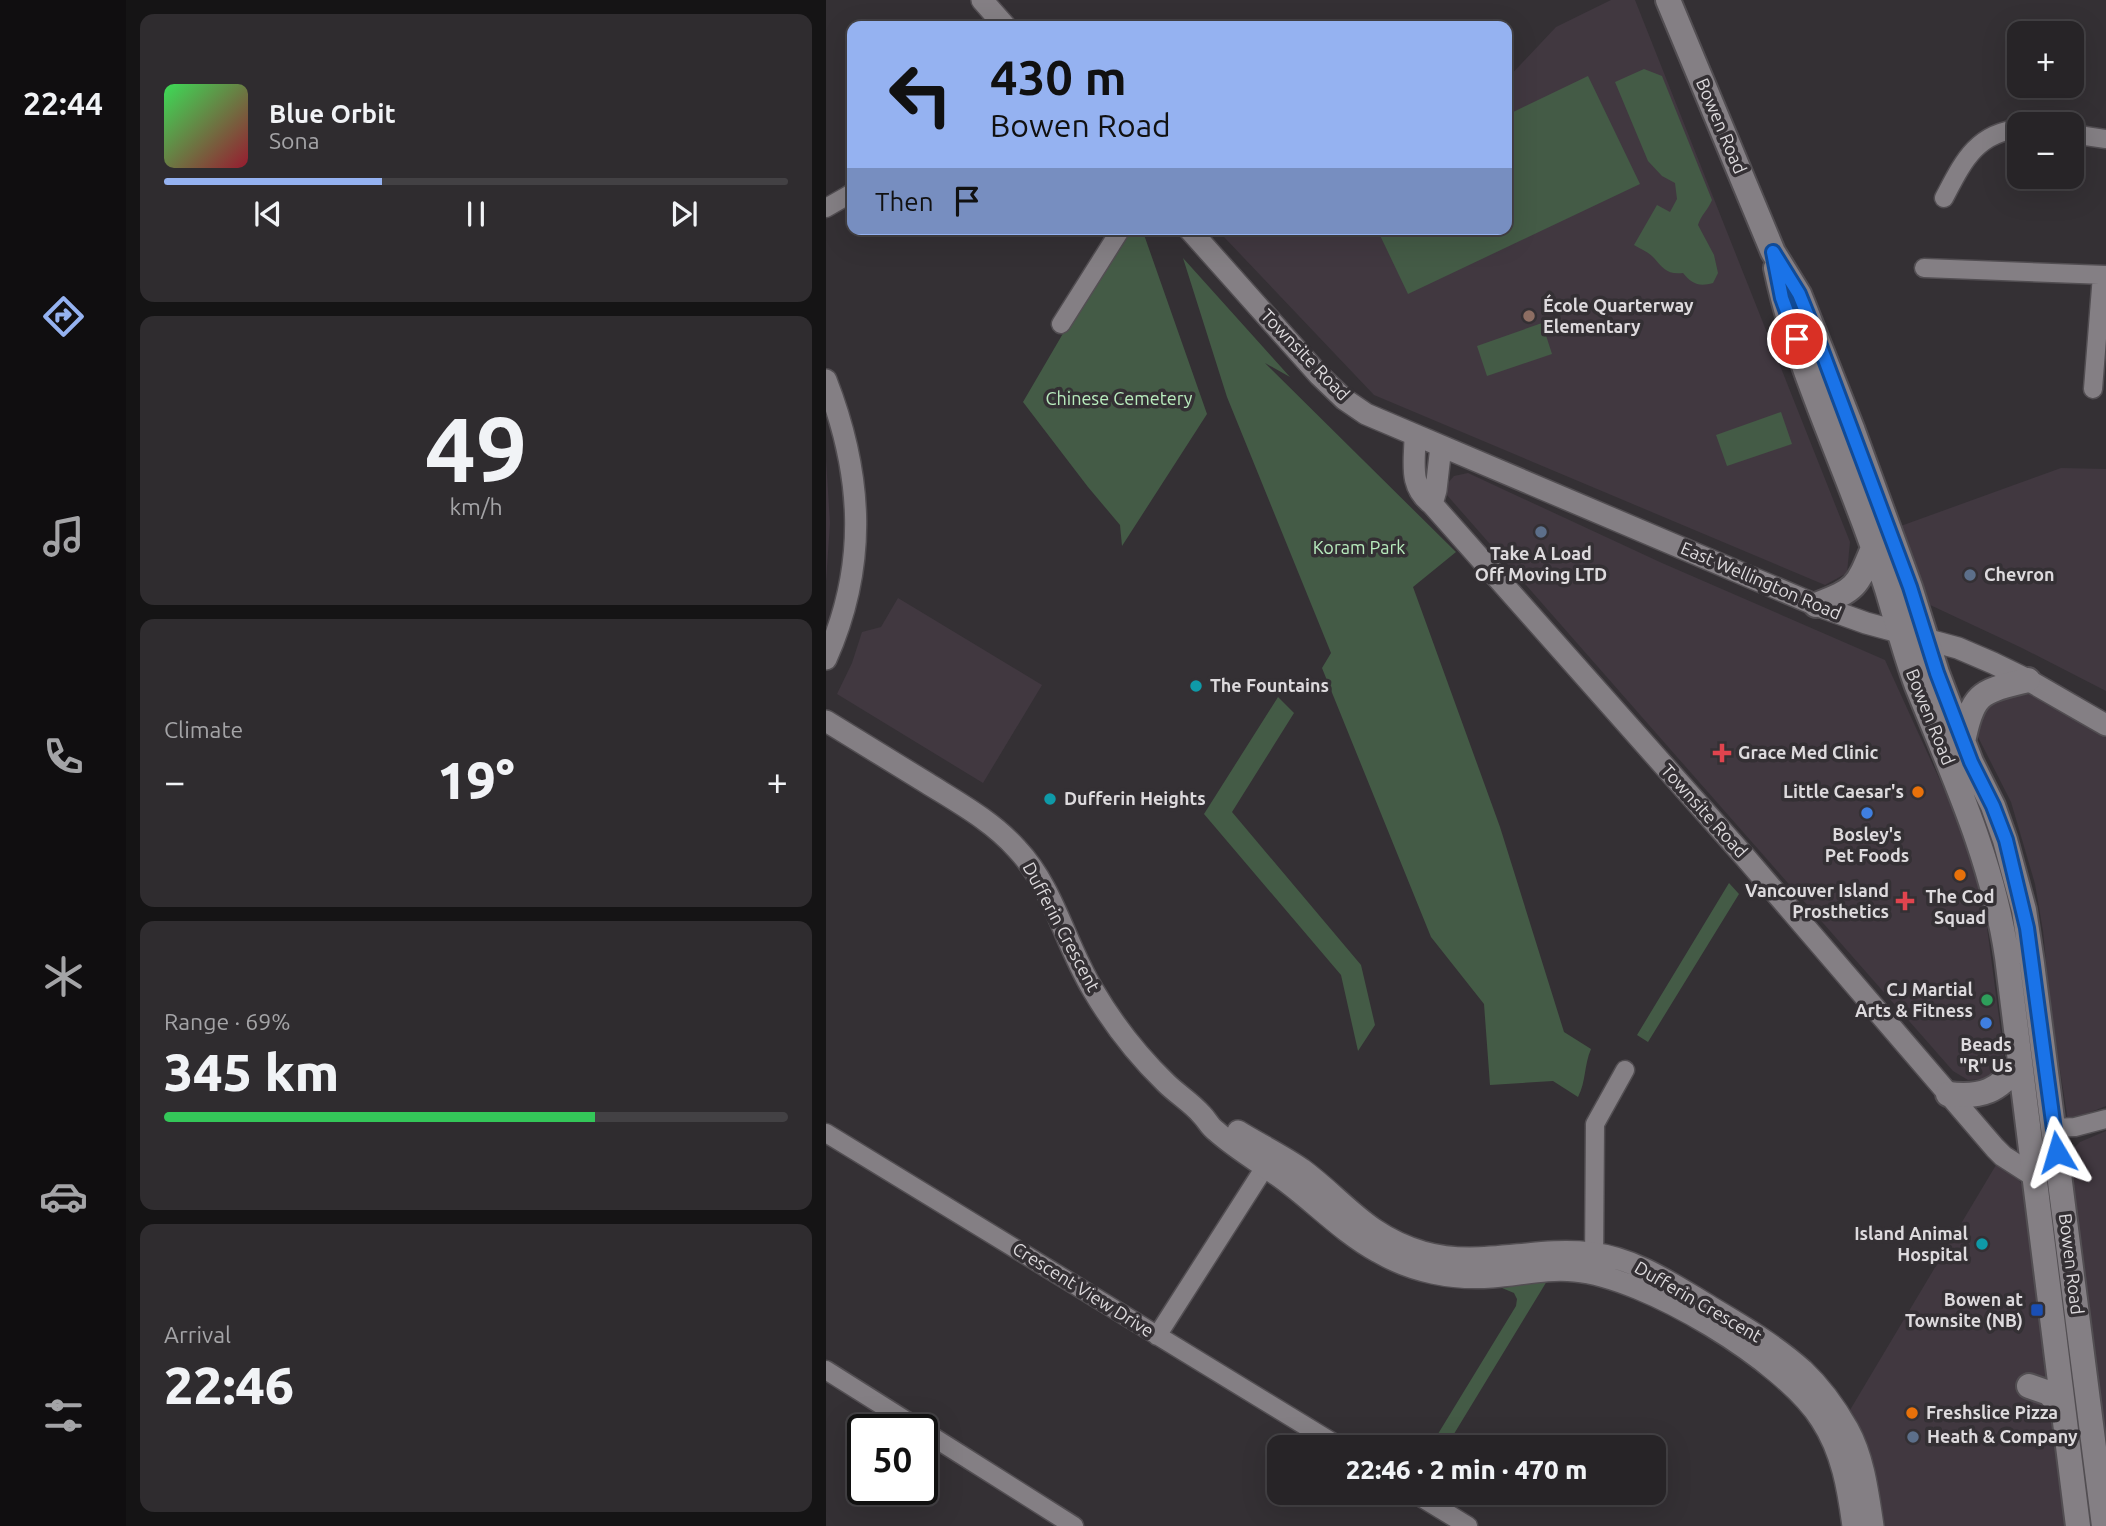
<!DOCTYPE html>
<html lang="en">
<head>
<meta charset="utf-8">
<style>
	:root { --surface:#272427; --page:#2f2c2f; --text:#f1f3f6; --muted:#a4a4a7; --line:#434144; --accent:#95b2f1 }
	body { margin:0; font-family:Ubuntu,sans-serif; background:var(--page); color:var(--text); height:100vh; display:flex; flex-direction:column; font-size:26px; white-space:nowrap }
	* { box-sizing:border-box; margin:0 }
	p { font-size:23px; color:var(--muted) }
	.icon { flex:none; width:38px; height:38px; fill:none; stroke:currentColor; stroke-width:2; stroke-linecap:round; stroke-linejoin:round }
	.map { position:relative; flex:1; overflow:hidden }
	.drawer { display:flex; flex-direction:column; gap:14px; padding:14px; background:#151415; width:700px }
	.drawer>* { flex:none }
	.top-card { position:absolute; left:21px; top:21px; width:665px; height:214px; border-radius:14px; box-shadow:0 7px 28px #0002,0 0 0 2px var(--line); background:#95b2f1; color:#111; overflow:hidden }
	.fabs { position:absolute; left:1181px; top:21px; display:grid; gap:14px }
	.fabs a { display:grid; place-items:center; width:77px; height:77px; border-radius:14px; background:var(--surface); box-shadow:0 7px 28px #0002,0 0 0 2px var(--line); font-size:35px }
	.speed { position:absolute; left:21px; top:1414px; display:flex; gap:14px; font-size:35px; font-weight:700; text-align:center }
	.speed>* { display:grid; place-content:center; width:91px; height:91px; border-radius:50%; background:var(--surface); box-shadow:0 7px 28px #0002,0 0 0 2px var(--line); line-height:1 }
	.speed .limit { border:4px solid #111; border-radius:10px; background:#fff; color:#111 }
	.pin { position:absolute; display:grid; place-items:center; width:60px; height:60px; color:#fff; margin:-30px; border:4px solid #fff; border-radius:50%; box-shadow:0 2px 7px #0007 }
	.me { position:absolute; width:77px; margin:-38px; rotate:353deg; stroke-linejoin:round; filter:drop-shadow(0 0 5px #0008) }
	.turn { display:flex; align-items:center; gap:24px; height:147px; padding:0 28px; font-size:32px }
	.turn .icon { width:91px; height:91px; stroke-width:2.5 }
	.turn b { display:block; font-size:49px; line-height:60px }
	.then { display:flex; align-items:center; height:66px; padding:0 28px; background:#0003; gap:14px; font-size:26px }
	.big { font-size:52px; font-weight:800; line-height:1.1 }
	.drawer .tile { flex:1; display:flex; flex-direction:column; justify-content:center; gap:10px; min-width:0; padding:0 24px; border-radius:14px; background:var(--page) }
	.drawer .dial { align-items:center; gap:0 }
	.dial b { font-size:91px; line-height:1 }
	.song { display:flex; align-items:center; gap:21px }
	.cover { width:84px; height:84px; border-radius:10px; background:linear-gradient(135deg,hsl(130 70% 55%),hsl(350 70% 35%)) }
	.played { height:7px; border-radius:4px; background:linear-gradient(90deg,var(--accent) 35%,var(--line) 35%) }
	.keys { display:flex; justify-content:space-around; direction:ltr }
	.heat { display:flex; justify-content:space-between; align-items:center; font-size:38px; direction:ltr }
	.charge { height:10px; border-radius:5px; background:linear-gradient(90deg,#34c759 69%,var(--line) 0) }
	.trip { position:absolute; left:441px; top:1435px; width:399px; height:70px; border-radius:14px; background:var(--surface); box-shadow:0 7px 28px #0002,0 0 0 2px var(--line); font-weight:800; line-height:70px; text-align:center }
	main { display:flex; flex:1; min-height:0 }
	.tab-bar { display:flex; flex-direction:column; width:126px; justify-content:space-around; align-items:center; background:#100e10; color:var(--muted) }
	.tab-bar .icon { width:49px; height:49px }
	.tab-bar .selected { color:var(--accent) }
	.tab-bar b { font-size:32px; color:var(--text) }
	.map>svg:first-child { display:block }
</style>
</head>
<body>
<main>
<nav class="tab-bar">
<b>22:44</b>
<svg class="icon selected" aria-label="directions" viewBox="0 0 24 24"><path d="M12 3l9 9-9 9-9-9zM9 14v-3h6M13 9l2 2-2 2"/></svg>
<svg class="icon" aria-label="music" viewBox="0 0 24 24"><path d="M9 18V5l10-2v13"/><circle cx="6" cy="18" r="3"/><circle cx="16" cy="16" r="3"/></svg>
<svg class="icon" aria-label="phone" viewBox="0 0 24 24"><path d="M5 4h4l2 5-3 2q2 4 5 5l2-3 5 2v4C11 20 4 13 5 4z"/></svg>
<svg class="icon" aria-label="climate" viewBox="0 0 24 24"><path d="M12 3v18M4 7l16 10M4 17L20 7"/></svg>
<svg class="icon" aria-label="car" viewBox="0 0 24 24"><path d="M5 17H2v-5l4-1 3-4h7l3 4 3 1v5h-3M9 17h6M6 11h13"/><circle cx="7" cy="17" r="2"/><circle cx="17" cy="17" r="2"/></svg>
<svg class="icon" aria-label="filters" viewBox="0 0 24 24"><path d="M4 7h16M4 17h16"/><circle cx="9" cy="7" r="2"/><circle cx="15" cy="17" r="2"/></svg>
</nav>
<section class="drawer">
<div class="tile">
<div class="song"><i class="cover"></i><div><b>Blue Orbit</b><p>Sona</p></div></div>
<div class="played"></div>
<div class="keys"><svg class="icon" aria-label="previous" viewBox="0 0 24 24"><path d="M18 5L8 12l10 7zM5 5v14"/></svg><svg class="icon" aria-label="pause" viewBox="0 0 24 24"><path d="M8 5v14M16 5v14"/></svg><svg class="icon" aria-label="next" viewBox="0 0 24 24"><path d="M6 5l10 7-10 7zM19 5v14"/></svg></div>
</div>
<div class="tile dial"><b>49</b><p>km/h</p></div>
<div class="tile"><p>Climate</p>
<div class="heat"><a>−</a><b class="big">19°</b><a>+</a></div>
</div>
<div class="tile"><p>Range · 69%</p><b class="big">345 km</b><div class="charge"></div></div>
<div class="tile"><p>Arrival</p><b class="big">22:46</b></div>
</section>
<div class="map">
<svg width="1280" height="1526" viewBox="0 0 1280 1526">
	<rect width="100%" height="100%" fill="#343034"/>
	<path fill="#413840" d="M785 0H809L1024 542 1021 573 999 585 548 395 398 237 413 229H681V79L730 27Z
		M0 459 4 523 0 582Z
		M1235 468 1280 469V691L1196 648 1102 604 1072 527Z
		M642 473 836 563 1059 660 1132 820 1157 897 1178 1055 1170 1071 1157 1079 1142 1080 1127 1071 620 494 621 484 628 476Z
		M72 598 216 685 157 783 11 694 26 663 36 632 55 627Z
		M1195 685 1280 730V1106L1242 1121 1225 1012 1217 931 1209 884 1185 802 1149 731 1156 714 1175 691Z
		M1280 1131V1465L1242 1158 1245 1151 1254 1142Z
		M1170 1165 1193 1180 1199 1191 1242 1526H1057L1045 1459 1024 1410Z"/>
	<path fill="#445b46" d="M818 69 836 76 886 200C882 210 875 215 872 225L888 255 892 273 887 283C873 287 866 284 857 273 841 275 837 268 828 258 823 252 814 249 808 245L831 205 844 212 851 199 849 183 836 176 822 161 789 82Z
		M762 76 814 184 582 294 551 229H681V115Z
		M298 229H316L381 414 296 546 294 525 262 487 197 402Z
		M357 258 464 377 439 363 630 552 587 587 674 827 738 1032 765 1049C758 1065 760 1082 752 1097L727 1081 664 1085 658 1004 605 937 496 668 505 653 401 397Z
		M716 323 726 354 661 376 651 346Z
		M955 412 966 444 901 466 890 435Z
		M452 697 468 713 406 812 535 965 549 1025 532 1051 515 975 378 814Z
		M903 883 913 894 822 1042 811 1035Z
		M721 1281 620 1447H604L690 1306 691 1299 688 1293 676 1288Z"/>
	<g fill="none" stroke-linecap="round" stroke-linejoin="round">
		<defs>
			<path id="minor" d="M1246 134 1280 139
				M1118 198C1136 164 1150 132 1194 129
				M0 208 26 193
				M1098 268 1280 275
				M235 324 295 229
				M1267 389 1276 275
				M1228 1128 1249 1127 1280 1119
				M0 1133 514 1447
				M768 1265 769 1124 799 1070
				M331 1336 446 1156
				M0 1370 95 1430
				M96 1430 248 1526
				M588 1493 642 1526"/>
			<path id="tertiary" d="M156 0 179 26
				M363 229 493 375 518 399 540 414 990 605 1040 623 1132 648 1167 663 1202 680 1280 725
				M0 380C37 475 42 565 0 659
				M589 436C589 463 582 486 606 504L919 857 1169 1148 1177 1156 1208 1176
				M606 504 610 490 615 446
				M0 721C34 742 67 762 101 783 133 803 166 821 191 849 228 888 239 944 267 990 287 1024 311 1055 340 1083 351 1094 366 1103 376 1115 381 1120 384 1127 390 1131 412 1151 440 1166 463 1184 493 1207 519 1234 552 1252 586 1272 627 1280 666 1277 694 1275 721 1268 749 1271 819 1277 958 1361 995 1420 1016 1452 1022 1489 1027 1526
				M412 1131C433 1144 456 1155 476 1169 520 1202 540 1235 597 1252 653 1268 708 1246 765 1253 810 1258 848 1285 885 1307 917 1326 949 1345 977 1370 995 1387 1010 1408 1022 1429 1038 1458 1042 1493 1047 1526"/>
			<path id="secondary" d="M842 0 947 252 973 294 1027 431 1084 587 1111 673 1145 762 1167 806 1179 840 1198 910 1206 963 1278 1526
				M950 268C967 350 1002 427 1031 504 1042 532 1052 561 1061 589 1071 622 1079 654 1091 686 1127 775 1167 861 1181 957L1252 1526
				M990 605C1030 590 1031 587 1047 548
				M1137 742C1147 691 1155 692 1202 680
				M1122 1094C1156 1098 1173 1091 1193 1064
				M1203 1386 1223 1393 1237 1409"/>
		</defs>
		<use href="#minor" stroke="#524e52" stroke-width="21"/>
		<use href="#tertiary" stroke="#524e52" stroke-width="24"/>
		<use href="#secondary" stroke="#524e52" stroke-width="28"/>
		<use href="#minor" stroke="#847f84" stroke-width="18"/>
		<use href="#tertiary" stroke="#847f84" stroke-width="21"/>
		<use href="#secondary" stroke="#847f84" stroke-width="24"/>
	</g>
	<g fill="none" stroke-linecap="round" stroke-linejoin="round">
		<defs>
			<path id="route" d="M971 339 956 298 947 252 973 294 994 346 1084 587 1111 673 1145 762 1167 806 1180 840 1201 928 1231 1152"/>
		</defs>
		<use href="#route" stroke="#114b97" stroke-width="18"/>
		<use href="#route" stroke="#1a73e8" stroke-width="12"/>
	</g>
	<circle fill="#8d6e63" stroke="#343034" stroke-width="2.5" cx="703" cy="316" r="7"/>
	<g fill="#5c6f8a" stroke="#343034" stroke-width="2.5">
		<circle cx="715" cy="532" r="7"/>
		<circle cx="1144" cy="575" r="7"/>
		<circle cx="1087" cy="1437" r="7"/>
	</g>
	<g fill="#0f9aa8" stroke="#343034" stroke-width="2.5">
		<circle cx="370" cy="686" r="7"/>
		<circle cx="224" cy="799" r="7"/>
		<circle cx="1156" cy="1244" r="7"/>
	</g>
	<g fill="#e0444e" stroke="#343034" stroke-width="2.5">
		<path d="M892.5 742.5h7v7h7v7h-7v7h-7v-7h-7v-7h7z"/>
		<path d="M1075.5 890.5h7v7h7v7h-7v7h-7v-7h-7v-7h7z"/>
	</g>
	<g fill="#e8710a" stroke="#343034" stroke-width="2.5">
		<circle cx="1092" cy="792" r="7"/>
		<circle cx="1134" cy="875" r="7"/>
		<circle cx="1086" cy="1413" r="7"/>
	</g>
	<g fill="#3f7fe0" stroke="#343034" stroke-width="2.5">
		<circle cx="1041" cy="813" r="7"/>
		<circle cx="1160" cy="1023" r="7"/>
	</g>
	<circle fill="#2e9e5b" stroke="#343034" stroke-width="2.5" cx="1161" cy="1000" r="7"/>
	<rect fill="#1a4fb4" stroke="#343034" stroke-width="2.5" x="1204" y="1303" width="14" height="14" rx="3.5"/>
	<g text-anchor="middle" stroke-width="7" stroke-linejoin="round" paint-order="stroke">
		<g font-size="18" fill="#dddadd" stroke="#343034">
			<text transform="translate(895 126) rotate(67)" y="6">Bowen Road</text>
			<text transform="translate(479 355) rotate(46)" y="6">Townsite Road</text>
			<text transform="translate(935 581) rotate(23)" y="6">East Wellington Road</text>
			<text transform="translate(1104 717) rotate(68)" y="6">Bowen Road</text>
			<text transform="translate(878 811) rotate(48)" y="6">Townsite Road</text>
			<text transform="translate(235 927) rotate(62)" y="6">Dufferin Crescent</text>
			<text transform="translate(1245 1264) rotate(83)" y="6">Bowen Road</text>
			<text transform="translate(257 1290) rotate(32)" y="6">Crescent View Drive</text>
			<text transform="translate(872 1302) rotate(30)" y="6">Dufferin Crescent</text>
		</g>
		<g font-size="18" font-weight="bold" fill="#dddadd" stroke="#343034" text-anchor="start">
			<text x="717" y="312">École Quarterway<tspan x="717" dy="21">Elementary</tspan></text>
			<text x="715" y="560" text-anchor="middle">Take A Load<tspan x="715" dy="21">Off Moving LTD</tspan></text>
			<text x="1158" y="581">Chevron</text>
			<text x="384" y="692">The Fountains</text>
			<text x="912" y="759">Grace Med Clinic</text>
			<text x="1078" y="798" text-anchor="end">Little Caesar's</text>
			<text x="238" y="805">Dufferin Heights</text>
			<text x="1041" y="841" text-anchor="middle">Bosley's<tspan x="1041" dy="21">Pet Foods</tspan></text>
			<text x="1063" y="897" text-anchor="end">Vancouver Island<tspan x="1063" dy="21">Prosthetics</tspan></text>
			<text x="1134" y="903" text-anchor="middle">The Cod<tspan x="1134" dy="21">Squad</tspan></text>
			<text x="1147" y="996" text-anchor="end">CJ Martial<tspan x="1147" dy="21">Arts &amp; Fitness</tspan></text>
			<text x="1160" y="1051" text-anchor="middle">Beads<tspan x="1160" dy="21">"R" Us</tspan></text>
			<text x="1142" y="1240" text-anchor="end">Island Animal<tspan x="1142" dy="21">Hospital</tspan></text>
			<text x="1197" y="1306" text-anchor="end">Bowen at<tspan x="1197" dy="21">Townsite (NB)</tspan></text>
			<text x="1100" y="1419">Freshslice Pizza</text>
			<text x="1101" y="1443">Heath &amp; Company</text>
		</g>
		<g font-size="18" fill="#b9ecbe" stroke="#343034">
			<text x="293" y="405">Chinese Cemetery</text>
			<text x="533" y="554">Koram Park</text>
		</g>
	</g>
</svg>
<div class="fabs">
<a>+</a>
<a>−</a>
</div>
<div class="speed"><div class="limit">50</div></div>
<div class="pin" style="left:971px;top:339px;background:#d93025"><svg class="icon" aria-label="arrive" viewBox="0 0 24 24"><path d="M6 21V4h12l-3 4 3 4H6"/></svg></div>
<svg class="me" style="left:1231px;top:1152px" viewBox="-20 -20 40 40"><path d="M0-17L14 15 0 8-14 15z" fill="#1a73e8" stroke="#fff" stroke-width="4"/></svg>
<div class="trip">22:46 · 2 min · 470 m</div>
<div class="top-card">
<div class="turn"><svg class="icon" aria-label="left" viewBox="0 0 24 24"><path d="M17 20v-9H6M10 6l-5 5 5 5"/></svg><div><b>430 m</b>Bowen Road</div></div>
<div class="then">Then<svg class="icon" aria-label="arrive" viewBox="0 0 24 24"><path d="M6 21V4h12l-3 4 3 4H6"/></svg></div>
</div>
</div>
</main>
</body>
</html>
